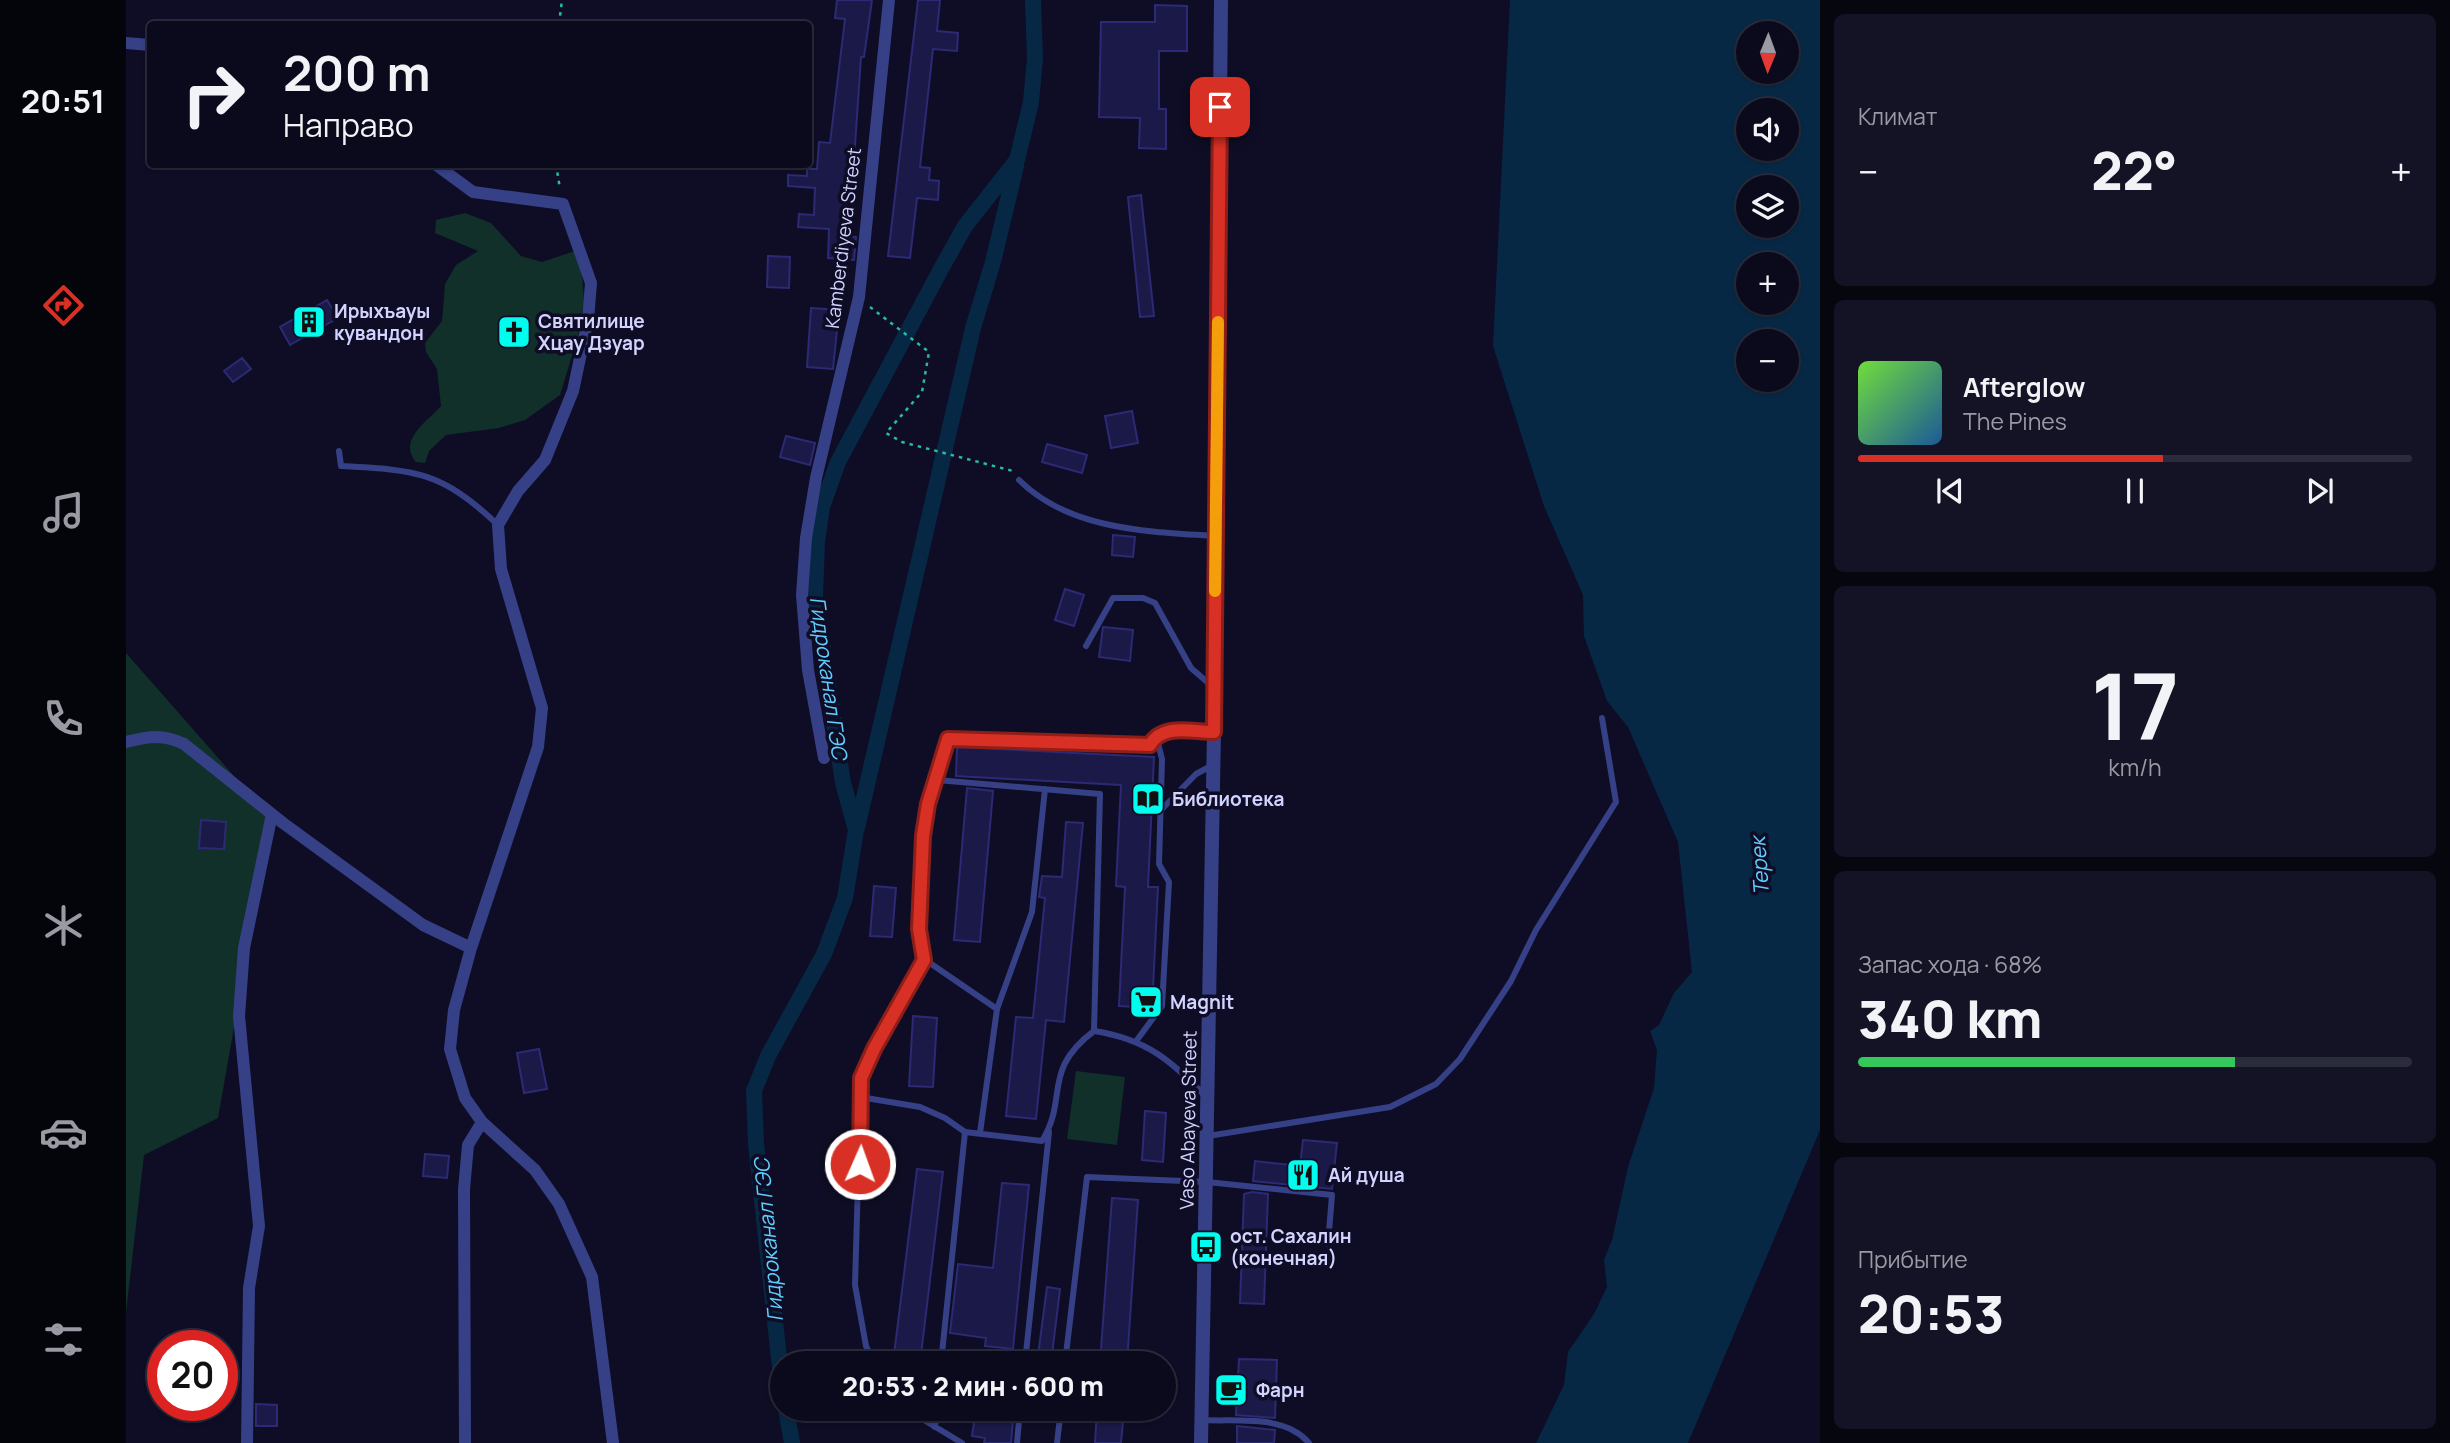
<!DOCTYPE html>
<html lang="ru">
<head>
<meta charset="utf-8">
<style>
	:root { --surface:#0a0a1c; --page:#131325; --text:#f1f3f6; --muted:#999aa3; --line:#2a2b3b; --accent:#d93025 }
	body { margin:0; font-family:Manrope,sans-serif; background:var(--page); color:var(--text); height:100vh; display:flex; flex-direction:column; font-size:26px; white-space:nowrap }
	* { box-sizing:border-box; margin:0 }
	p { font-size:23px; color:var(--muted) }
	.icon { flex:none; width:38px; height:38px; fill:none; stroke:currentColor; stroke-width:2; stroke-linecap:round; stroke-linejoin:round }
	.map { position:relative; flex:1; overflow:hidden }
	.panel { display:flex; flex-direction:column; gap:14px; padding:14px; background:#06060f; width:630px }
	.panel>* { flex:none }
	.hud { position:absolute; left:21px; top:21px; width:665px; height:147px; border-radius:7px; box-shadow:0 2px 5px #0004,0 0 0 2px var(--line); background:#0a0a1c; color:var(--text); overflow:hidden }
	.needle { width:46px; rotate:181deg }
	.controls { position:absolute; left:1610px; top:21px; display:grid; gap:14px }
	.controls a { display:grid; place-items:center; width:63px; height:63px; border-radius:50%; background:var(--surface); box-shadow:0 2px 5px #0004,0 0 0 2px var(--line); font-size:35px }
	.speed { position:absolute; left:21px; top:1330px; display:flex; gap:14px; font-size:35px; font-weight:700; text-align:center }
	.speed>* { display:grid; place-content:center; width:91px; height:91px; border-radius:50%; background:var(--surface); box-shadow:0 2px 5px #0004,0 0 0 2px var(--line); line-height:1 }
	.speed .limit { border:10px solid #d22; background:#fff; color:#111 }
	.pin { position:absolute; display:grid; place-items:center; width:60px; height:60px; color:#fff; margin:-30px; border-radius:14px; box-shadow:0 4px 10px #0006 }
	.me { position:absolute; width:77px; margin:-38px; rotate:2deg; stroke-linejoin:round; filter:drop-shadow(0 0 5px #0008) }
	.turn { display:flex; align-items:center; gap:24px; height:147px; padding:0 21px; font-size:32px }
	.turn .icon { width:91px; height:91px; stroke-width:2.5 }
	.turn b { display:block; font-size:49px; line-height:60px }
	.big { font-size:52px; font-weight:800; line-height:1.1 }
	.panel .widget { flex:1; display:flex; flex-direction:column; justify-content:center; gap:10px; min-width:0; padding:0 24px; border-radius:10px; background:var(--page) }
	.panel .dial { align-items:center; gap:0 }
	.dial b { font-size:91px; line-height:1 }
	.song { display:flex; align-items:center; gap:21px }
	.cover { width:84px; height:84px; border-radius:10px; background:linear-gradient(135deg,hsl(100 70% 55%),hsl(210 70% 35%)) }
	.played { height:7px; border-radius:4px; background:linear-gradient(90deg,var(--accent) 55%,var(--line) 55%) }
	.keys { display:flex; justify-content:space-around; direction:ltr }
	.heat { display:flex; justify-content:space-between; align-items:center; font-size:38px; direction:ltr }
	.charge { height:10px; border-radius:5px; background:linear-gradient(90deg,#34c759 68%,var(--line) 0) }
	.trip { position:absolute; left:644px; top:1351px; width:406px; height:70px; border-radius:35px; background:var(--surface); box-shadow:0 2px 5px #0004,0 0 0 2px var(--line); font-weight:800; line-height:70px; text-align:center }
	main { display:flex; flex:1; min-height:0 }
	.tabs { display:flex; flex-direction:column; width:126px; justify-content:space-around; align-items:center; background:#04040b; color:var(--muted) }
	.tabs .icon { width:49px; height:49px }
	.tabs .current { color:var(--accent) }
	.tabs b { font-size:32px; color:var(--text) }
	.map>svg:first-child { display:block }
</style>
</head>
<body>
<main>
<nav class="tabs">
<b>20:51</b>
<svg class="icon current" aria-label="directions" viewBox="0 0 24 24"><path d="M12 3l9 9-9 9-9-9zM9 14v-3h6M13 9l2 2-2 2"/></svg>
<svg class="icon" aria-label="music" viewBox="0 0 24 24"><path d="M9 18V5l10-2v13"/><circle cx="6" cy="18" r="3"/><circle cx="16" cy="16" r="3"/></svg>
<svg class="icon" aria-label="phone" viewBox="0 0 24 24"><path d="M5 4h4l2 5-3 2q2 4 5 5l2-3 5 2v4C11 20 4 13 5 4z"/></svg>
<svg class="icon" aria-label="climate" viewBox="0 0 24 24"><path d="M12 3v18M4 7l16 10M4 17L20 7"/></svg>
<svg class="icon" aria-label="car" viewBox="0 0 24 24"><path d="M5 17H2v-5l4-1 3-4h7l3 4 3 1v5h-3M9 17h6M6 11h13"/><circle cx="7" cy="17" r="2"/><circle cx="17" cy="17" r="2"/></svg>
<svg class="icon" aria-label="filters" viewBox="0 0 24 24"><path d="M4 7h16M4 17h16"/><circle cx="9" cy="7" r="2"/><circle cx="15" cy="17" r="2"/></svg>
</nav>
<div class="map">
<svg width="1694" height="1443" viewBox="0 0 1694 1443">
	<rect width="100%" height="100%" fill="#0e0d25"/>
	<path fill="#103029" d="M339 213 365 223 395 256 416 262 449 251 456 272 458 301 452 336 434 395 399 420 373 428 320 435 303 451 299 463 290 462C271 440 302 421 315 406L311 369 300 352 299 343 316 321 319 284 330 265 352 251 309 233 310 220Z
		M0 653 145 818 92 1118 18 1155 0 1313Z
		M950 1071 999 1077 991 1145 941 1139Z"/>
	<path fill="#072844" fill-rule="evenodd" d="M1384 0H1694V1130L1562 1443H1410L1438 1385 1442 1352 1468 1314 1481 1287 1478 1260 1486 1240 1502 1167 1528 1088 1531 1050 1524 1031 1533 1025 1548 993 1566 972 1552 842 1502 727 1481 701 1458 636 1457 595 1418 506 1367 346ZM1622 33H1661V72H1622ZM1622 110H1661V149H1622ZM1622 187H1661V226H1622ZM1622 264H1661V303H1622ZM1622 341H1661V380H1622Z"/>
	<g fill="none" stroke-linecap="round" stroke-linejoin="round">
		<path stroke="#072844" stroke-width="16" d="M731 828 847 328 867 262 890 166
			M656 1386 630 1144 628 1091 642 1056 698 954 719 898 730 830 717 783 689 595 691 542 696 507 712 462 815 269 839 226 891 160 905 102 909 59 907 0
			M660 1409 666 1443"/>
	</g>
	<path fill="#1a1947" stroke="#2c2a74" stroke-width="2" d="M711 0H746L738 57H735L728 160H724L718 236 730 237 728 260 702 258 703 229 672 227 673 214 688 215 689 188 662 186V175L681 176V169H691L693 142 704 143 719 19 709 18Z
		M792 0H814L811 31 832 33 831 51 807 49 794 167 804 168 803 180 813 181 812 200 791 198 784 258 762 256Z
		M1029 5 1061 6V51H1033V109H1040V149L1013 148 1014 118 973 117 975 22H1029Z
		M1015 195 1028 316 1014 317 1002 197Z
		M642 256 664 257 663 288 641 287Z
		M201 300 212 318 164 345 154 327Z
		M685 308 713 310 707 369 681 367Z
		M116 358 125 369 107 382 98 371Z
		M1006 411 1012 443 985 448 979 416Z
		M660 436 689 443 684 465 654 457Z
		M921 444 961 455 956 473 916 462Z
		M987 535 1009 537 1007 557 986 555Z
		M939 589 958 595 948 626 929 620Z
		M977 627 1007 630 1004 661 973 657Z
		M831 747 1028 757 1022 887H1032L1026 1008 993 1006 999 887 990 886 995 785 830 776Z
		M841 788 867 791 854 942 828 940Z
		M75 820 100 822 98 849 73 848Z
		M940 822 957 823 938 1022 920 1020 910 1119 880 1116 890 1017 907 1018 919 898 913 897 916 876 936 877Z
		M748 886 770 888 766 937 744 936Z
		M787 1016 811 1018 807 1087 783 1086Z
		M413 1049 421 1089 398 1093 391 1053Z
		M1019 1111 1040 1113 1037 1162 1016 1160Z
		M1177 1140 1211 1143 1206 1189 1127 1181 1129 1161 1174 1166Z
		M299 1154 323 1156 321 1178 297 1176Z
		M791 1169 817 1172 794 1363H767Z
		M876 1183 903 1185 887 1349 859 1346 860 1338 824 1333 832 1264 867 1268Z
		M1126 1192 1142 1194 1138 1304 1114 1303 1118 1194Z
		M986 1198 1012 1200 1001 1363H974Z
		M921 1287 934 1289 925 1363H911Z
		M1113 1359 1151 1360 1149 1418 1110 1415Z
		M130 1404 151 1405V1426H130Z
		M971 1409H998L995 1443H969Z
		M849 1416 887 1420 885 1443H858L859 1438 846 1436Z
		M1111 1426 1149 1430 1148 1443H1111Z"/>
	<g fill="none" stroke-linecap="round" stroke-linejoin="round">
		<path stroke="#29bc9b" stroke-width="2.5" stroke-dasharray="3.5 5" stroke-linecap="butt" d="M433 24 436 0
			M430 164 434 189
			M744 307 803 352 796 392 760 433 776 442 887 471"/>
		<path stroke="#364086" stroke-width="6" d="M213 451 215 466C290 470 315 471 372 525
			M893 480C943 530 1023 532 1089 536
			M960 646 987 598H1017L1029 603 1065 668 1087 687
			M811 780 974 794 968 1031C1020 1039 1045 1060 1080 1097
			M1036 809 1070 774 1085 766
			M871 1009 798 959 795 951C789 879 798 807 822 739L1024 745C1036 723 1065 732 1088 732
			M1011 1040 1036 1006 1043 882 1033 864 1036 759 1030 736
			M734 1097 794 1107 819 1118 839 1132 916 1141C943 1097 915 1071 968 1031
			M854 1133 871 1009 906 912 919 789
			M1082 1136 1264 1107 1310 1084 1334 1059 1385 981 1410 930 1490 802 1476 718
			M748 1363 740 1346 729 1285 735 1078 748 1049 798 959
			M815 1363 839 1132
			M899 1363 923 1132
			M939 1363 961 1177 1081 1182 1206 1195 1202 1244
			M780 1409 836 1443
			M1076 1420C1110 1422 1159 1414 1183 1443
			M809 1427 811 1409
			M891 1443 894 1409
			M931 1443 935 1409"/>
		<path stroke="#364086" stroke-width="12" d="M0 43 24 45
			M309 164 347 192 437 204 465 283 462 320 447 391 419 460 392 491 372 525 375 569 416 708 412 747 345 948 328 1010 324 1049 339 1098 356 1122 409 1170 433 1204 466 1277 487 1443
			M0 742C23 736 37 734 58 744L157 823 297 925 345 948
			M698 758 682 670 676 595 680 538 690 478 733 297 763 0
			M121 1443 123 1288 133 1226 113 1016 118 948 146 814
			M339 1443 338 1189 342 1145 356 1122"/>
		<path stroke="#364086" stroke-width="14" d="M1075 1443 1088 732 1095 0"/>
	</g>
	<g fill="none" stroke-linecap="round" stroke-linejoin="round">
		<defs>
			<path id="route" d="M734 1164 735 1078 748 1049 798 960 793 929 797 836 802 804 822 739 1024 745C1036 723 1066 732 1088 732L1094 107"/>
		</defs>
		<use href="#route" stroke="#8d1f18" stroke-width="18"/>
		<use href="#route" stroke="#d93025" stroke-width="12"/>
		<path stroke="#f59e0b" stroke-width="12" d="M1089 591 1092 322"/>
	</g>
	<defs>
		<symbol id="building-square" viewBox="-11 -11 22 22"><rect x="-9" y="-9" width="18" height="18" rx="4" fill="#00fded" stroke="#0e0d25"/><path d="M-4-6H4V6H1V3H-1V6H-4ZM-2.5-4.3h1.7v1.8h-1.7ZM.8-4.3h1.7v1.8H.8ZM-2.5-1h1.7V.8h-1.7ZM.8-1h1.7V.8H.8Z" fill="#111"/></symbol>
		<symbol id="church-square" viewBox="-11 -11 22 22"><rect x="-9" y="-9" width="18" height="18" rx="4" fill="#00fded" stroke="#0e0d25"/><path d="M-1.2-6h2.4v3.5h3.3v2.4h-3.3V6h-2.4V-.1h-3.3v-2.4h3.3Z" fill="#111"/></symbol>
		<symbol id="library-square" viewBox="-11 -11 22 22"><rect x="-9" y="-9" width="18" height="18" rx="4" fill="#00fded" stroke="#0e0d25"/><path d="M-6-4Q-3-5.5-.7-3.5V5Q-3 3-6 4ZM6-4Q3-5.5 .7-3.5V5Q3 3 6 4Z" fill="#111"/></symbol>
		<symbol id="supermarket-square" viewBox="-11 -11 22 22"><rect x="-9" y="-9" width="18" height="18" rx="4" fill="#00fded" stroke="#0e0d25"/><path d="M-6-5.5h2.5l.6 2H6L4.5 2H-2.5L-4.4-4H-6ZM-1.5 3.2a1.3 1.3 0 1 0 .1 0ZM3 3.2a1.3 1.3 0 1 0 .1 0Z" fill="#111"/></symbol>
		<symbol id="restaurant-square" viewBox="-11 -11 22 22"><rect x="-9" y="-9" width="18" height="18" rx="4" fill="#00fded" stroke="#0e0d25"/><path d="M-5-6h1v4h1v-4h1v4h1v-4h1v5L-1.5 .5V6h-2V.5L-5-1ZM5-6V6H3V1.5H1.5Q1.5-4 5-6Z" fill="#111"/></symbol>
		<symbol id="bus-square" viewBox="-11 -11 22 22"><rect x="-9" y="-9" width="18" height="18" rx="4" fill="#00fded" stroke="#0e0d25"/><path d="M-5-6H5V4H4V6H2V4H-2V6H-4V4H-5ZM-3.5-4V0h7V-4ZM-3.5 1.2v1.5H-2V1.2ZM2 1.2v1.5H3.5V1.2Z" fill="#111"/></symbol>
		<symbol id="cafe-square" viewBox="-11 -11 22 22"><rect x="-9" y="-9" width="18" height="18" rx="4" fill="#00fded" stroke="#0e0d25"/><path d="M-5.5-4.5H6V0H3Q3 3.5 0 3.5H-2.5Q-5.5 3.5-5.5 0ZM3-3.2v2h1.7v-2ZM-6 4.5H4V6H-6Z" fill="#111"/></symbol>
	</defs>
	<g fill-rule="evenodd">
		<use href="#building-square" x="164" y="303" width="38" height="38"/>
		<use href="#church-square" x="369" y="313" width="38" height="38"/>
		<use href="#library-square" x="1003" y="780" width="38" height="38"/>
		<use href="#supermarket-square" x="1001" y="983" width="38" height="38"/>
		<use href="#restaurant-square" x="1158" y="1156" width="38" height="38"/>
		<use href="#bus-square" x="1061" y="1228" width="38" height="38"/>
		<use href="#cafe-square" x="1086" y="1371" width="38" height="38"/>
	</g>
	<g text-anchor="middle" stroke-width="7" stroke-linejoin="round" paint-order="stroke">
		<g font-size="19" fill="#d2d4ff" stroke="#0e0d25">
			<text transform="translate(717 238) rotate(-83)" y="7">Kamberdiyeva Street</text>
			<text transform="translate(1062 1120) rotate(-89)" y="7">Vaso Abayeva Street</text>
		</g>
		<g font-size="19" font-weight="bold" fill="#d2d4ff" stroke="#0e0d25" text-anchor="start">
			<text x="208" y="318">Ирыхъауы<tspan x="208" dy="22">кувандон</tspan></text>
			<text x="412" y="328">Святилище<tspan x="412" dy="22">Хцау Дзуар</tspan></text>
			<text x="1046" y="806">Библиотека</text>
			<text x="1044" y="1009">Magnit</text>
			<text x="1202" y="1182">Ай душа</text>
			<text x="1104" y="1243">ост. Сахалин<tspan x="1104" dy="22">(конечная)</tspan></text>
			<text x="1130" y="1397">Фарн</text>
		</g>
		<g font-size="21" font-style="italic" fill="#60cfff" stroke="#0e0d25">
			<text transform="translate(702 678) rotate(82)" y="7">Гидроканал ГЭС</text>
			<text transform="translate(1634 866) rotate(-94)" y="7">Терек</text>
			<text transform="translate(643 1240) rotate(-95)" y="7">Гидроканал ГЭС</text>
		</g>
	</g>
</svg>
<div class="controls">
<a><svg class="needle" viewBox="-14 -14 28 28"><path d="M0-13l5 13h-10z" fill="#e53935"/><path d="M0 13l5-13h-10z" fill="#999aa3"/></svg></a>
<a><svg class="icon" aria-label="sound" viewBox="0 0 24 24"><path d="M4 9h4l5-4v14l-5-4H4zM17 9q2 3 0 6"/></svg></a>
<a><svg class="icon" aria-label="layers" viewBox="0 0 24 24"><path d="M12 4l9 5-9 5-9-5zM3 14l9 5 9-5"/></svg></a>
<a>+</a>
<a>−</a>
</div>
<div class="speed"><div class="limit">20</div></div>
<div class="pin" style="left:1094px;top:107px;background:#d93025"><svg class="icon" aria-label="arrive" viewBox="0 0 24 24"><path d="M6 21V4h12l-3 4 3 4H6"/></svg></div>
<svg class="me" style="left:734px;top:1164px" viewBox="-20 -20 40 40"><circle r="17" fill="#d93025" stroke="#fff" stroke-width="3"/><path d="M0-11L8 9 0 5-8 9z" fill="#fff"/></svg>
<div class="trip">20:53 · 2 мин · 600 m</div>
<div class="hud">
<div class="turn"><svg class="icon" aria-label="right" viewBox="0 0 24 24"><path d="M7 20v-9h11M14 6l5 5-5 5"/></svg><div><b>200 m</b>Направо</div></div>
</div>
</div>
<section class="panel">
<div class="widget"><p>Климат</p>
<div class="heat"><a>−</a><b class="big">22°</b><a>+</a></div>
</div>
<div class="widget">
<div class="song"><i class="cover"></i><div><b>Afterglow</b><p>The Pines</p></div></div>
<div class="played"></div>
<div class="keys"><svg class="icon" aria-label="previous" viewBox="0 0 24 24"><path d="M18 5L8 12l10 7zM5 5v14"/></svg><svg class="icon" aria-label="pause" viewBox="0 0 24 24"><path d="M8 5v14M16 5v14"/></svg><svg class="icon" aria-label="next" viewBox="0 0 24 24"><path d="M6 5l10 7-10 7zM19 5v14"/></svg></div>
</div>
<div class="widget dial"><b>17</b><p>km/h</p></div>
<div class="widget"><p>Запас хода · 68%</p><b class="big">340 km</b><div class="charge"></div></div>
<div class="widget"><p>Прибытие</p><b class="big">20:53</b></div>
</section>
</main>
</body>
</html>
